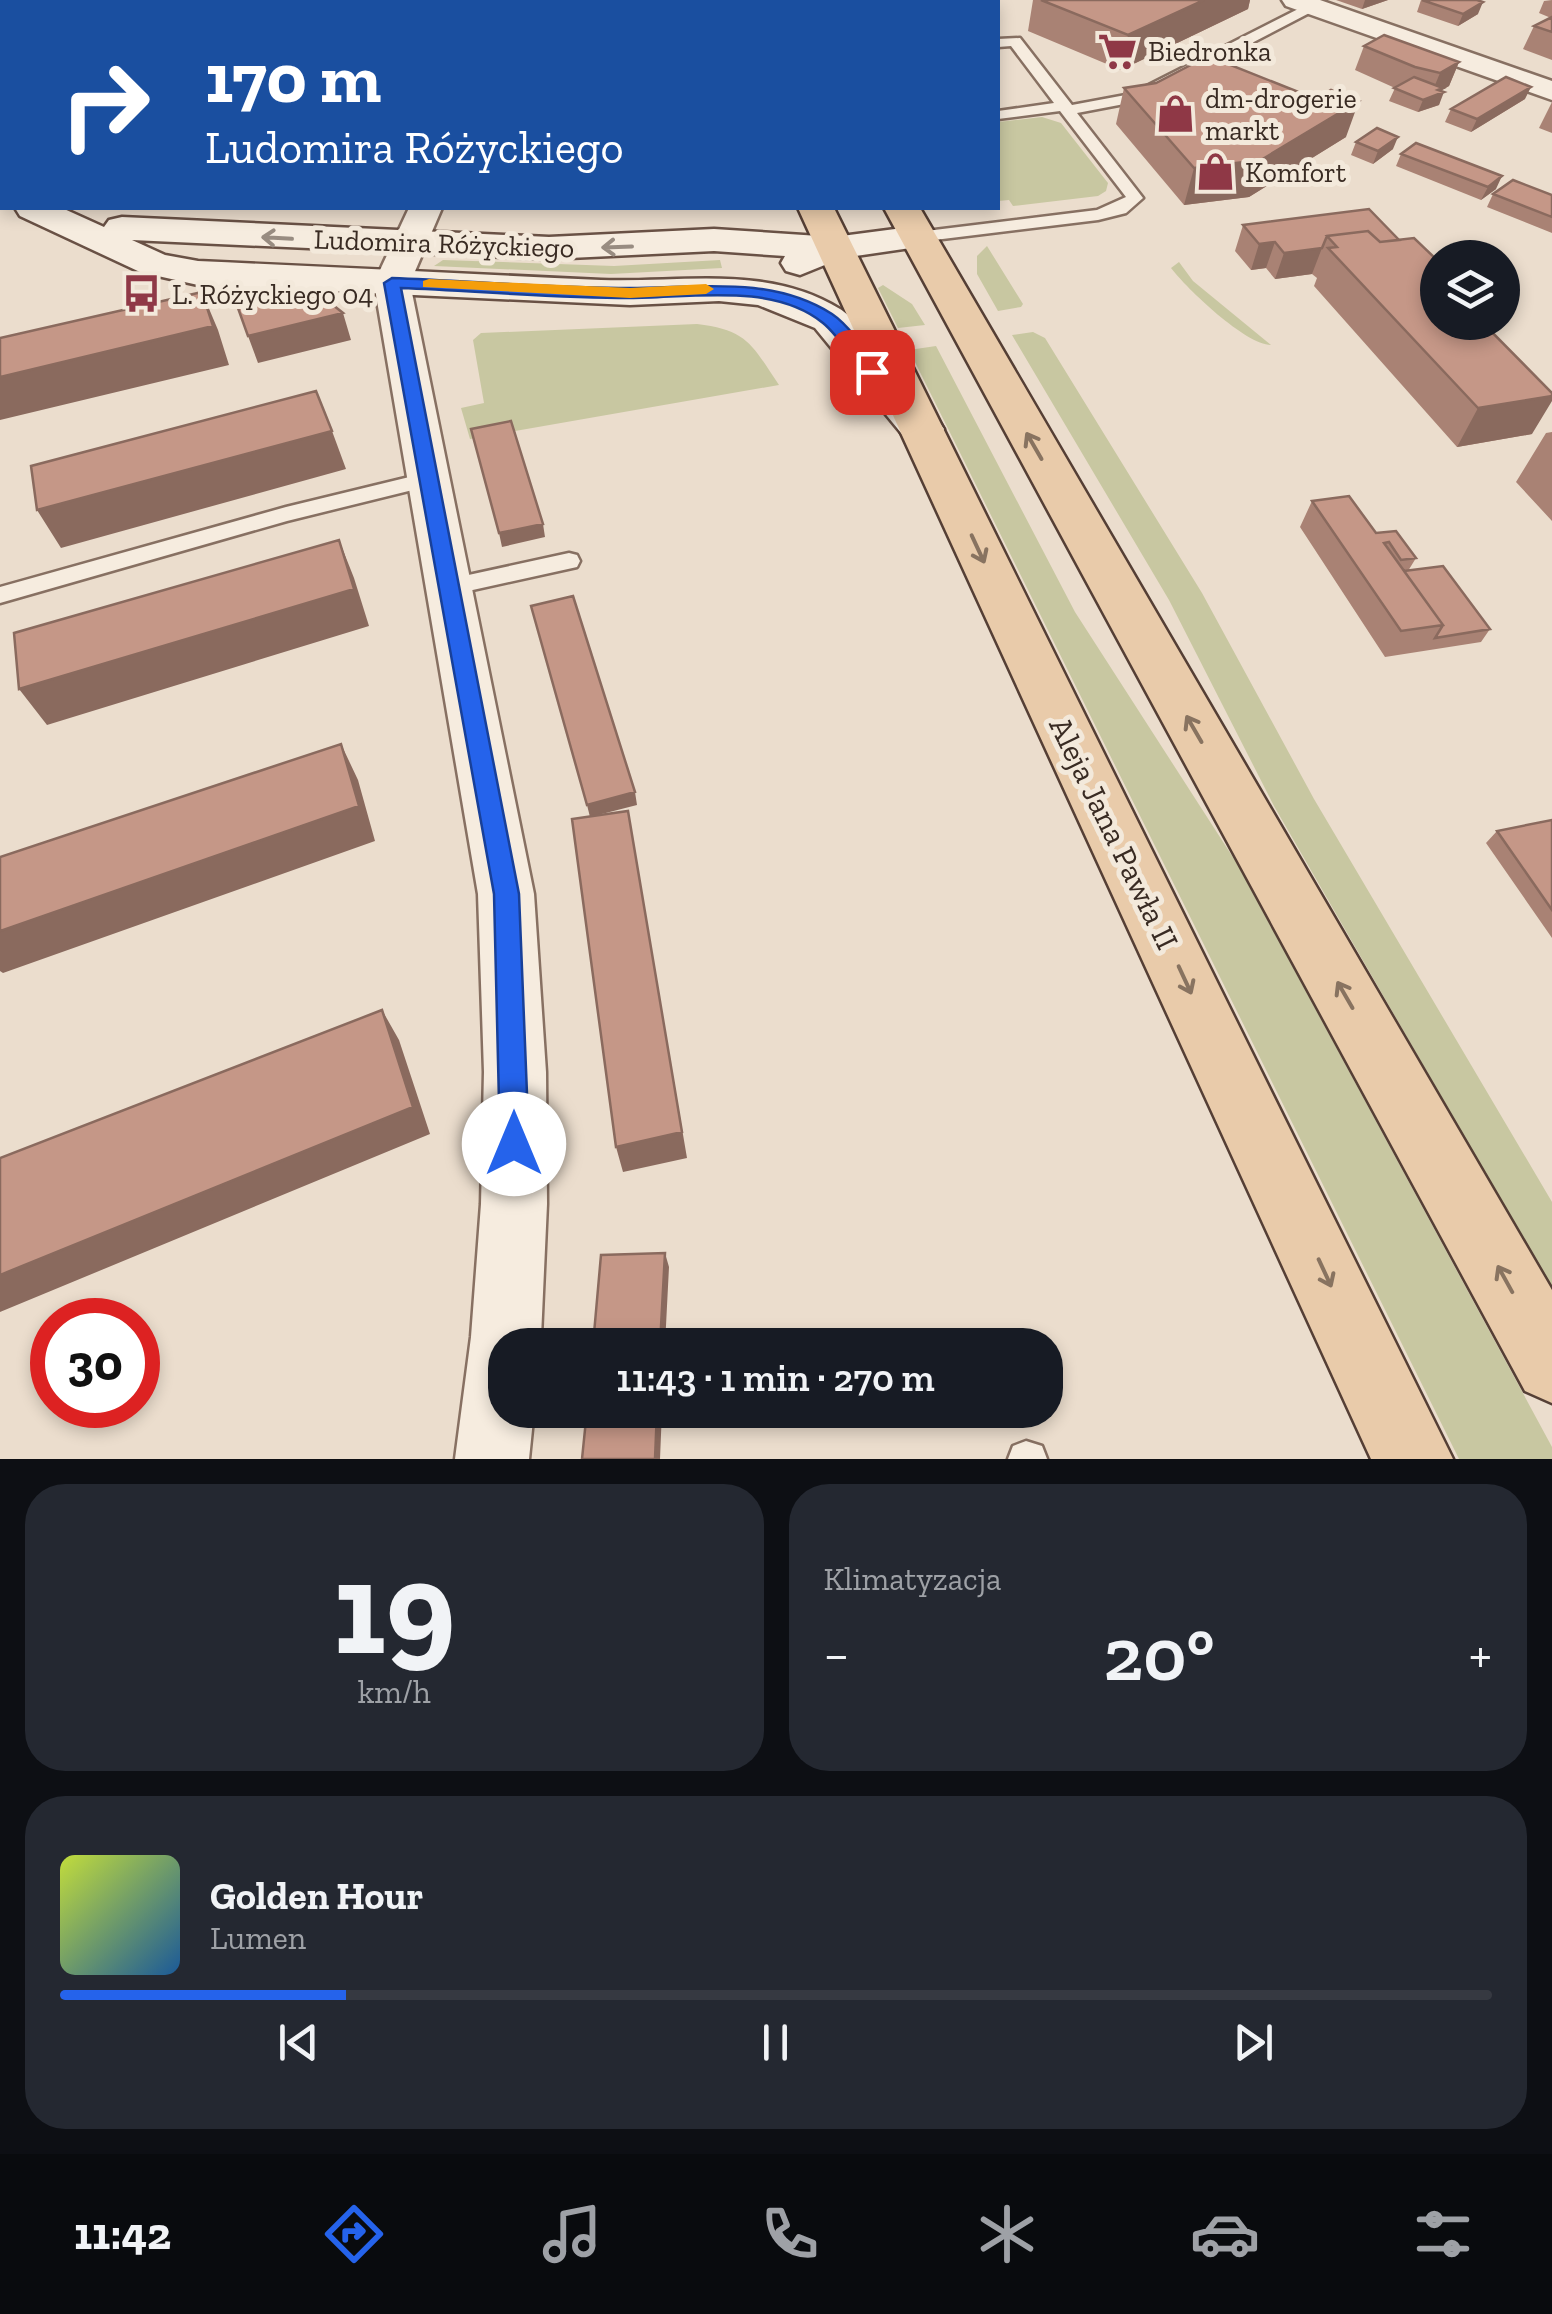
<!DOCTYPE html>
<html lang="pl">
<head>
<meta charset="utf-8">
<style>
	:root { --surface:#171b24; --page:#242831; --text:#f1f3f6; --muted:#9ea1a6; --line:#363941; --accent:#2563eb }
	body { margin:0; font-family:"Zilla Slab",serif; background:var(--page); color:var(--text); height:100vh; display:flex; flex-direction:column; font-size:38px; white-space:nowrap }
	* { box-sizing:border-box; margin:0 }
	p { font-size:32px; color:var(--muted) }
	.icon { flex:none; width:55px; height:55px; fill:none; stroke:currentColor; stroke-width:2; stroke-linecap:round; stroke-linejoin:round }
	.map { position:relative; height:1459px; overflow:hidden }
	.panel { display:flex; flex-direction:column; gap:25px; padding:25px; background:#0d0f14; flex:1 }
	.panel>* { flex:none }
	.hud { position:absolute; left:0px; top:0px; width:1000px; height:210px; box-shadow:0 5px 15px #0003; background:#1a4fa0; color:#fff; overflow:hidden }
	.controls { position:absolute; left:1420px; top:240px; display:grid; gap:20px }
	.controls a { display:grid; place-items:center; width:100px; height:100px; border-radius:50%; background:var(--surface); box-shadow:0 5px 15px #0003; font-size:50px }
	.speed { position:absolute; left:30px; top:1298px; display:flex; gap:20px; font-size:50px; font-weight:700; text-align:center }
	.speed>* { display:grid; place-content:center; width:130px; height:130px; border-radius:50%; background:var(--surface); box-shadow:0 5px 15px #0003; line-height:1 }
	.speed .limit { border:15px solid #d22; background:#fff; color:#111 }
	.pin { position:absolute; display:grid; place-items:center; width:85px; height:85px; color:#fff; margin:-42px; border-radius:20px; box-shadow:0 5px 15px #0006 }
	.me { position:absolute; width:110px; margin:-55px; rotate:0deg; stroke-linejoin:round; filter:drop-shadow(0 0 8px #0008) }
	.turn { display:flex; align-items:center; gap:35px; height:210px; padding:0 40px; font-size:45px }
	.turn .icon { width:130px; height:130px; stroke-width:2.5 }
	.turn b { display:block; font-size:70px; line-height:85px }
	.big { font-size:75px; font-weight:600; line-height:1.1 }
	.panel .widget { flex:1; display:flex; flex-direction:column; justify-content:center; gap:15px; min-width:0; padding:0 35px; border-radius:40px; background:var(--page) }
	.panel .dial { align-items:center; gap:0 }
	.dial b { font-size:130px; line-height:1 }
	.song { display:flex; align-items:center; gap:30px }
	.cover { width:120px; height:120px; border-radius:15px; background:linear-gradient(135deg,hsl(70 70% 55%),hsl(210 70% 35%)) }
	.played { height:10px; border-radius:5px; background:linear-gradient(90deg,var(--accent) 20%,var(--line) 20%) }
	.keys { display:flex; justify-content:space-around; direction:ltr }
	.heat { display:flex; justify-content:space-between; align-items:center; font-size:55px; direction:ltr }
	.panel .tiles { flex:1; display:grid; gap:25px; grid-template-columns:1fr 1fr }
	.widget:last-child { grid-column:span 2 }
	.trip { position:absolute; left:488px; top:1328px; width:575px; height:100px; border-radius:40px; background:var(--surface); box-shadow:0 5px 15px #0003; font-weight:600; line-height:100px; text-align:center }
	.tabs { display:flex; height:160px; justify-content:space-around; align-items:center; background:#090b0e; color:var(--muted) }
	.tabs .icon { width:70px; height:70px }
	.tabs .on { color:var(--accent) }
	.tabs b { font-size:45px; color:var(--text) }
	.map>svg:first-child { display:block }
</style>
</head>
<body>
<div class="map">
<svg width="1552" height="1459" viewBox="0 0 1552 1459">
	<rect width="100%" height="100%" fill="#ebddcd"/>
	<path fill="#c8c7a1" d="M1042 117 1061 123 1108 183 1106 191 1098 196 1013 206 1009 200 998 201V122Z
		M987 246 1023 304 1021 307 998 311 977 274V256Z
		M443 260 614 266 720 260 722 268 611 274 434 266Z
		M1179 262 1193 281 1271 345C1246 345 1187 289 1171 268Z
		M883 285 912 304 925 325 898 328 878 288Z
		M697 324C748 330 752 345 779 385L470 439 461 408 484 403 473 340 481 333Z
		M1033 332 1045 338 1202 593 1314 799 1552 1202V1289L1274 806 1169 600 1012 335Z
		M936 346 1075 612 1236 862 1552 1447V1459H1459L909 350Z"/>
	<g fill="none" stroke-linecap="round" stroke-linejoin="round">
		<defs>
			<path id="lane" d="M1312 2 1319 6 1317 9 1140 101 1077 113 1143 198 1126 213 1098 220 918 242 909 237 918 232 1097 210 1126 197 1060 111 998 119V111L1054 103 1011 46 998 47V39L1020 38 1072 105 1131 94Z
				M2 151V161L0 162V152Z
				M430 472 437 474 440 479 437 484 287 521 0 603V587L286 507Z
				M569 553 577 555 580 561 577 567 450 595 439 587 450 579Z
				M1026 1441 1042 1446 1047 1459H1008L1013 1446Z"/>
			<path id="street" d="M107 0H134L135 2H108Z
				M1282 0H1320L1552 81V100L1286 6Z
				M409 208H442L410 283 534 894 546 1072 547 1204 541 1337 540 1345H505V1410H534L529 1459H455L471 1337 481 1204 484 1072 478 894 374 283Z"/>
			<path id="secondary" d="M15 208H62L104 227 109 220 122 217 549 237 714 229 834 237 918 226 931 229 937 237 931 245 842 258 800 275 786 271 781 263 785 256 714 251 549 259 132 240 165 255 198 261C332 267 467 274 601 280 680 283 768 264 840 309 859 320 930 407 944 429L938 439 922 443 906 439 815 328 758 305 719 301 630 305 198 285 140 272 20 216Z"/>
			<path id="primary" d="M703 0H733L734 2H705Z
				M771 0H801L803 2H773Z
				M798 208H834L1453 1459H1371Z
				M884 208H920L1552 1290V1403L1525 1391Z"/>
		</defs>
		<use href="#lane" stroke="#877062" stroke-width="5"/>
		<use href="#street" stroke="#877062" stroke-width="5"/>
		<use href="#secondary" stroke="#695145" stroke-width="5"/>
		<use href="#primary" stroke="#553f35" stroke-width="5"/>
		<use href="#lane" fill="#f6ecdf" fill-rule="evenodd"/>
		<use href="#street" fill="#f6ecdf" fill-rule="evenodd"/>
		<use href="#secondary" fill="#f6ecdf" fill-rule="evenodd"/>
		<use href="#primary" fill="#e9cbaa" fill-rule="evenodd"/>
	</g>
	<path fill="#a98274" d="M950 0H992L986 2H957Z
		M1033 0H1250L1248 9 1121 70 1028 31Z
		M1336 0H1388L1362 9Z
		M1421 0 1478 14 1458 26 1417 12Z
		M1552 0V60L1523 49 1534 26 1551 18 1539 13 1544 1Z
		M1364 46 1459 62 1449 86 1442 90 1439 105 1418 112 1389 101 1395 88 1355 70Z
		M2 59V106H0V61Z
		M1124 88 1316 99 1346 137 1249 197 1184 205 1116 124Z
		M1525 99 1471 132 1445 122 1451 109Z
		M1552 102V133L1539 128Z
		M1356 142 1393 149 1373 164 1351 155Z
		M1401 154 1496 189 1481 200 1396 166Z
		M1493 194 1552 195V233L1487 207Z
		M1369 209 1438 322 1532 434 1457 447 1314 286 1317 278 1312 274 1275 279 1266 268 1251 270 1235 251 1243 225Z
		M1552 432V521L1516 482 1546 433Z
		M1312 501 1376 533 1416 558 1408 571 1490 629 1481 642 1385 657 1300 527Z
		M1552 820V938L1486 843 1497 831Z"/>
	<path fill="#8a6a5e" d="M973 0H992L986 2H972Z
		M1204 0H1250L1248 9 1121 70 1128 35Z
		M1365 0H1388L1362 9Z
		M1483 2 1478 14 1458 26 1463 14Z
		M1459 62 1449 86 1442 90 1441 93 1444 92 1439 105 1418 112 1423 100 1430 97 1440 73Z
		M1531 87 1525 99 1471 132 1477 119Z
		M1359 101 1346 137 1249 197 1184 205 1194 168Z
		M1398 137 1393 149 1373 164 1378 151Z
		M1502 176 1496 189 1481 200 1488 187Z
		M1275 242 1266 268 1251 270 1259 244Z
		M1322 248 1312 274 1275 279 1284 253Z
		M202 292 218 330 229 365 0 420V377Z
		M343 313 351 340 258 363 248 336Z
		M1552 396V401L1532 434 1457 447 1478 408Z
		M332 431 346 469 61 548 37 510Z
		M543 524 545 537 502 547 499 533Z
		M339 540 354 578 369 626 47 725 19 689Z
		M341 744 358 780 375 841 3 973 0 971V931Z
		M635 792 637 805 590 817 587 805Z
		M628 811 687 1158 623 1172 616 1147Z
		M382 1010 399 1040 430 1134 0 1312V1275Z
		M665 1253 669 1267 665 1345H660Z
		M657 1410H662L660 1459H655Z"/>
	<path fill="#c59787" stroke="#8a6a5e" stroke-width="2.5" d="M393 0H443L442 2H391Z
		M1041 0H1204L1128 35Z
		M1422 0H1477L1483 2 1463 14Z
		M1552 17V32L1534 26Z
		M1384 35 1459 62 1440 73 1415 67 1364 46Z
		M1208 56 1316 99 1331 90 1359 101 1261 160 1194 168 1124 88 1156 83Z
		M2 59V82H0V61Z
		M1414 77 1443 88 1438 90 1444 92 1423 100 1394 88Z
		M1506 77 1531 87 1477 119 1451 109Z
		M1377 128 1398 137 1378 151 1356 142Z
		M1416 143 1502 176 1488 187 1401 154Z
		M1513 180 1552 195V217L1493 194Z
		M1369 209 1399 240 1380 242 1368 231 1327 236 1322 248 1284 253 1275 242 1259 244 1243 225Z
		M1368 231 1380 242 1414 238 1438 261V322H1482L1552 393V396L1478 408 1328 248 1337 247 1327 236Z
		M277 289 319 294 343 313 248 336 234 297Z
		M202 292 213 326 0 377V338Z
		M316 391 332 431 37 510 31 466Z
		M511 421 543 524 499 533 471 429Z
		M1349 496 1376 533 1396 531 1416 558 1401 560 1389 542 1384 543 1443 625 1401 631 1312 501Z
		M339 540 354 589 19 689 14 633Z
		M1443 566 1490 629 1435 638 1443 625 1404 571Z
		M573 596 635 792 587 805 531 606Z
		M341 744 359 806 0 931V857Z
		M628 811 682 1132 616 1147 572 819Z
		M1552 820V910L1497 831Z
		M382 1010 413 1107 0 1275V1158Z
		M665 1253 660 1345H593L601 1255Z
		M587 1410H657L655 1459H582Z"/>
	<defs><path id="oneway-shaft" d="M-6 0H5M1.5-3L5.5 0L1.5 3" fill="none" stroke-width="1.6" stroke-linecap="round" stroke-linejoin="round" transform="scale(2.5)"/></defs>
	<g stroke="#988c81">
		<use href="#oneway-shaft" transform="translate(277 238) rotate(-177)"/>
		<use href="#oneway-shaft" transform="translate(617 247) rotate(178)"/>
	</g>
	<g stroke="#887360">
		<use href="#oneway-shaft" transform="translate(1034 446) rotate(-120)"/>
		<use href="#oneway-shaft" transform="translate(978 549) rotate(65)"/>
		<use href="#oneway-shaft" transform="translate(1194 729) rotate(-120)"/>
		<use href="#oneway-shaft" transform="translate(1185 980) rotate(65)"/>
		<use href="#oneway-shaft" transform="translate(1345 995) rotate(-120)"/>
		<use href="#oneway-shaft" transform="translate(1325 1273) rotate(65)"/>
		<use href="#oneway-shaft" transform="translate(1505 1279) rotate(-119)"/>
	</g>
	<path fill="#2563eb" stroke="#184099" stroke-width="2.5" d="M392 278C471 281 551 288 630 288 697 288 771 275 832 314 850 326 868 354 881 372L872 378 866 376C853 360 839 336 823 323 773 282 689 298 630 298 554 298 477 291 401 288L519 894 529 1144 525 1155 514 1159 504 1155 500 1144 494 894 384 283Z"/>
	<path fill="#f59e0b" d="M429 279 630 288 706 284 714 289 706 294 630 298 423 287V281Z"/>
	<defs>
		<symbol id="supermarket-bare" viewBox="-9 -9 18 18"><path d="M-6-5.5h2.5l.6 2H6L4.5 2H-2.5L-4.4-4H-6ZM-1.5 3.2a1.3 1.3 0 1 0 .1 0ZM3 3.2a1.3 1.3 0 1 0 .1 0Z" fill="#8f3846" stroke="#f3e9db" stroke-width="2.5" paint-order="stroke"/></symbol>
		<symbol id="shop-bare" viewBox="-9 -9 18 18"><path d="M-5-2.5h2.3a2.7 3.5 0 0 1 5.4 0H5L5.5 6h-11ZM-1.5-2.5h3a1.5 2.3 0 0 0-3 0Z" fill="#8f3846" stroke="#f3e9db" stroke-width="2.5" paint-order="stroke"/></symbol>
		<symbol id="bus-bare" viewBox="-9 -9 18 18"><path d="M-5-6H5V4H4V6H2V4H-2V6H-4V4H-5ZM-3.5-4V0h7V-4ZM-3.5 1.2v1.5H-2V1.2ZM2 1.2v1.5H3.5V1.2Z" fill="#8f3846" stroke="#f3e9db" stroke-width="2.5" paint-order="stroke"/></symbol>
	</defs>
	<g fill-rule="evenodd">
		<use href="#supermarket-bare" x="1090" y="24" width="55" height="55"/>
		<use href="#shop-bare" x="1148" y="86" width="55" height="55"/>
		<use href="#shop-bare" x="1188" y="144" width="55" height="55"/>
		<use href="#bus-bare" x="114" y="266" width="55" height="55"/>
	</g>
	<g text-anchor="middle" stroke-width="10" stroke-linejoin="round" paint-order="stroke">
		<g font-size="28" fill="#392b23" stroke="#f3e9db" text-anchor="start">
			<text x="1148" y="61">Biedronka</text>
			<text x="1205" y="108">dm-drogerie<tspan x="1205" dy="32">markt</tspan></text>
			<text x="1245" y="182">Komfort</text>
			<text x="172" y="304">L. Różyckiego 04</text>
		</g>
		<g font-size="28" fill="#392b23" stroke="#f3e9db">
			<text transform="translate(444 243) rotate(2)" y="10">Ludomira Różyckiego</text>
		</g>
		<g font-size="32" fill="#392b23" stroke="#f3e9db">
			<text transform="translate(1114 833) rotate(64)" y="11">Aleja Jana Pawła II</text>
		</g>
	</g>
</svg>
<div class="controls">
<a><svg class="icon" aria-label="layers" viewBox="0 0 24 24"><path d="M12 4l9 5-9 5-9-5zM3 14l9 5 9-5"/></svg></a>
</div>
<div class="speed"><div class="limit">30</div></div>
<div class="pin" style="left:872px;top:372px;background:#d93025"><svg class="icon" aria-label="arrive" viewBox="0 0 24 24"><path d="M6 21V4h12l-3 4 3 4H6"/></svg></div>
<svg class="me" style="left:514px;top:1144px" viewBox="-20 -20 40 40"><circle r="19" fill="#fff"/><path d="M0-13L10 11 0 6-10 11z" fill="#2563eb"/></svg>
<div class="trip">11:43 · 1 min · 270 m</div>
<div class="hud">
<div class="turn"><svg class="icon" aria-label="right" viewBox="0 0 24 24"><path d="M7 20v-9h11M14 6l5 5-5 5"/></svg><div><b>170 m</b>Ludomira Różyckiego</div></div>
</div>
</div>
<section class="panel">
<div class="tiles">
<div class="widget dial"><b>19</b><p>km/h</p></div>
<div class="widget"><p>Klimatyzacja</p>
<div class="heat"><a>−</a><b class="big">20°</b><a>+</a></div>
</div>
<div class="widget">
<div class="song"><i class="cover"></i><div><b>Golden Hour</b><p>Lumen</p></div></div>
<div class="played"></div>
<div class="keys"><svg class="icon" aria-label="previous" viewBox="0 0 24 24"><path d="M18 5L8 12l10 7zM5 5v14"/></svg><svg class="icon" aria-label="pause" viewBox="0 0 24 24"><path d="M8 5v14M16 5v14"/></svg><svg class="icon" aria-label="next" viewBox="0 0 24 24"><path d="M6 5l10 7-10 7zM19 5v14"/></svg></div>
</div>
</div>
</section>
<nav class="tabs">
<b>11:42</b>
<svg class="icon on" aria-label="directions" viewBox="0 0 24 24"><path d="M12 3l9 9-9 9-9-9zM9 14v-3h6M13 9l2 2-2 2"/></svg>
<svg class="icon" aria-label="music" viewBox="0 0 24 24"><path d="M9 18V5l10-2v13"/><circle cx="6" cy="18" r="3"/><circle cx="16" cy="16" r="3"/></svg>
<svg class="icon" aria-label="phone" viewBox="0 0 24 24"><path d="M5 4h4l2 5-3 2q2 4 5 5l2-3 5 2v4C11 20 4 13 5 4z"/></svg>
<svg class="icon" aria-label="climate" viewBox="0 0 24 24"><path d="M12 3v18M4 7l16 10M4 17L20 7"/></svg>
<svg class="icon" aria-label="car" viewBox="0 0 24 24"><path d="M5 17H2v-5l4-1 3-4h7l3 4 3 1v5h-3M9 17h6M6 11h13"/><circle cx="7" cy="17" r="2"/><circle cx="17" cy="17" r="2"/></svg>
<svg class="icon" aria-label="filters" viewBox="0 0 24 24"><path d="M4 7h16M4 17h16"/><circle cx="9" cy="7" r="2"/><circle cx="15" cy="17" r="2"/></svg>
</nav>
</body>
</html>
